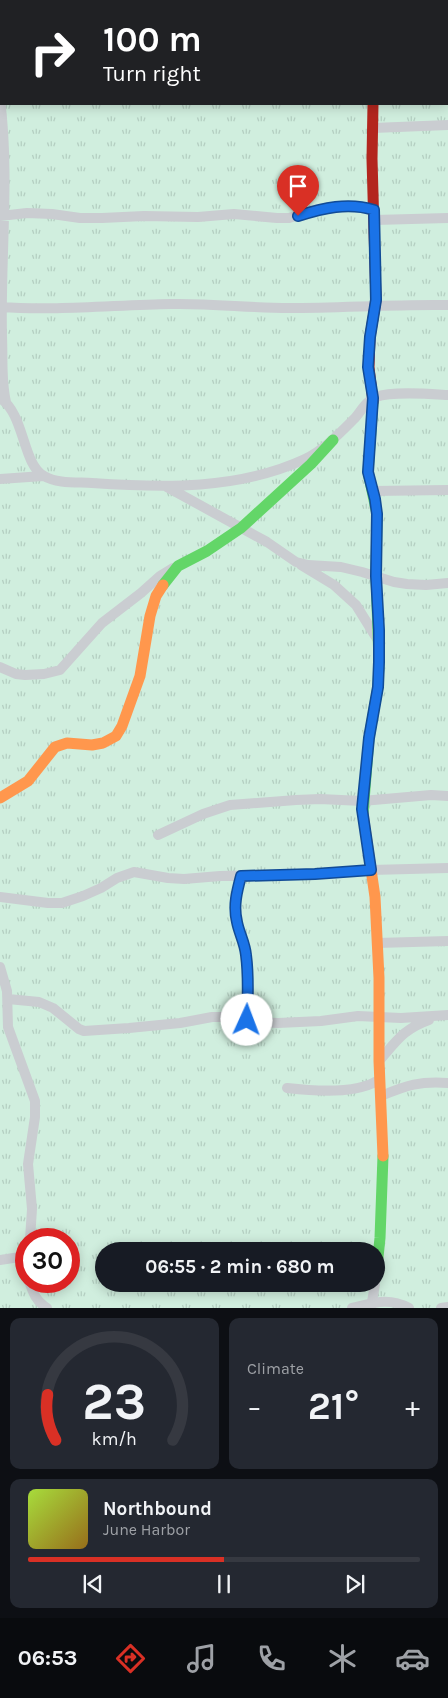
<!DOCTYPE html>
<html lang="en">
<head>
<meta charset="utf-8">
<style>
	:root { --surface:#171b24; --page:#242831; --text:#f1f3f6; --muted:#9ea1a6; --line:#363941; --accent:#d93025 }
	body { margin:0; font-family:Karla,sans-serif; background:var(--page); color:var(--text); height:100vh; display:flex; flex-direction:column; font-size:19px; white-space:nowrap }
	* { box-sizing:border-box; margin:0 }
	p { font-size:16px; color:var(--muted) }
	.icon { flex:none; width:28px; height:28px; fill:none; stroke:currentColor; stroke-width:2; stroke-linecap:round; stroke-linejoin:round }
	.map { position:relative; height:1308px; overflow:hidden }
	.side { display:flex; flex-direction:column; gap:10px; padding:10px; background:#0d0f14; flex:1 }
	.side>* { flex:none }
	.guide { position:absolute; left:0px; top:0px; width:449px; height:105px; box-shadow:0 2px 12px #0003; background:#202124; color:#fff; overflow:hidden }
	.speed { position:absolute; left:15px; top:1228px; display:flex; gap:10px; font-size:25px; font-weight:700; text-align:center }
	.speed>* { display:grid; place-content:center; width:65px; height:65px; border-radius:50%; background:var(--surface); box-shadow:0 2px 12px #0003; line-height:1 }
	.speed .limit { border:8px solid #d22; background:#fff; color:#111 }
	.pin { position:absolute; display:grid; place-items:center; width:42px; height:42px; color:#fff; margin:-51px -21px; border-radius:50% 50% 50% 0; rotate:-45deg; box-shadow:0 0 5px #0007 }
	.pin .icon { rotate:45deg }
	.me { position:absolute; width:55px; margin:-28px; rotate:2deg; stroke-linejoin:round; filter:drop-shadow(0 0 4px #0008) }
	.turn { display:flex; align-items:center; gap:18px; height:105px; padding:0 20px; font-size:22px }
	.turn .icon { width:65px; height:65px; stroke-width:2.5 }
	.turn b { display:block; font-size:35px; line-height:42px }
	.big { font-size:38px; font-weight:700; line-height:1.1 }
	.side .card { flex:1; display:flex; flex-direction:column; justify-content:center; gap:8px; min-width:0; padding:0 18px; border-radius:10px; background:var(--page) }
	.side .dial { align-items:center; gap:0 }
	.dial svg { height:130px; overflow:visible; fill:none; stroke:var(--line); stroke-width:7; stroke-linecap:round; text-anchor:middle }
	.dial text { fill:var(--text); stroke:none }
	.song { display:flex; align-items:center; gap:15px }
	.cover { width:60px; height:60px; border-radius:8px; background:linear-gradient(135deg,hsl(80 70% 55%),hsl(40 70% 35%)) }
	.played { height:5px; border-radius:2px; background:linear-gradient(90deg,var(--accent) 50%,var(--line) 50%) }
	.keys { display:flex; justify-content:space-around; direction:ltr }
	.heat { display:flex; justify-content:space-between; align-items:center; font-size:28px; direction:ltr }
	.side .tiles { flex:1; display:grid; gap:10px; grid-template-columns:1fr 1fr }
	.card:last-child { grid-column:span 2 }
	.trip { position:absolute; left:95px; top:1242px; width:290px; height:50px; border-radius:25px; background:var(--surface); box-shadow:0 2px 12px #0003; font-weight:700; line-height:50px; text-align:center }
	.menu { display:flex; height:80px; justify-content:space-around; align-items:center; background:#090b0e; color:var(--muted) }
	.menu .icon { width:35px; height:35px }
	.menu .selected { color:var(--accent) }
	.menu b { font-size:22px; color:var(--text) }
	.map>svg:first-child { display:block }
</style>
</head>
<body>
<div class="map">
<svg width="448" height="1308" viewBox="0 0 448 1308">
	<defs>
		<pattern id="grass-tufts" width="24" height="20" patternUnits="userSpaceOnUse" patternTransform="scale(1.25)"><rect width="24" height="20" fill="#d0eede"/><path d="M3 7l-1-3M5 7V3M7 7l1-3M15 17l-1-3M17 17v-4M19 17l1-3" fill="none" stroke="#b4cec1"/></pattern>
	</defs>
	<rect width="100%" height="100%" fill="#eeedec"/>
	<path fill="url(#grass-tufts)" fill-rule="evenodd" d="M0 0H448V1308H0ZM1 1H448V104H1ZM26 1239H69V1281H26ZM104 1251H376V1284H104Z"/>
	<g fill="none" stroke-linecap="round" stroke-linejoin="round">
		<path stroke="#cacdd1" stroke-width="10" d="M372 1V0
			M0 30H1
			M0 99C10 178 0 258 2 337 3 359 1 381 6 402
			M373 128 448 125
			M0 216 27 213 52 214 80 218H102L144 216 198 217 234 214 277 218H289L318 209 341 206H357L374 210
			M375 220 448 218
			M0 307C57 311 114 305 171 304 210 303 249 308 289 308 342 308 395 304 448 305
			M0 398C25 414 22 464 44 476 57 484 78 482 92 483 164 488 238 490 305 459 324 450 340 433 355 418 361 411 367 400 376 397 392 391 430 394 448 395
			M0 479 43 476
			M167 487 267 542 296 562 308 565 341 567 362 572 394 582 407 584 426 585 448 583
			M373 491 448 490
			M301 565 334 585 356 605 379 642
			M0 667 16 674 25 675 44 674 60 670 102 623 141 593 160 576 173 568
			M158 835 203 814 230 805 296 800 320 799 362 801 431 795 448 796
			M241 876C237 891 233 906 237 921 239 933 245 943 246 955 249 977 248 998 247 1020
			M0 897 48 903H62L83 896 101 888 117 878 134 872 168 878 184 879 220 876 315 874 371 870 448 868
			M377 943 448 941
			M0 967 7 991 8 1027 35 1101V1117L28 1164 32 1209 30 1239
			M8 999 39 1002 53 1008 79 1029 84 1031 129 1028 180 1023 212 1017H239L255 1022 278 1023 321 1021 358 1016 401 1018 448 1015
			M379 1061C396 1042 403 1029 429 1020
			M287 1088C313 1091 358 1095 380 1079
			M381 1096C407 1085 420 1081 448 1083
			M0 1260 26 1256
			M29 1281C33 1293 36 1301 47 1308
			M352 1308C374 1303 388 1297 409 1308
			M371 1308 375 1284
			M441 1308 448 1307"/>
		<path stroke="#63d668" stroke-width="11" d="M163 585 178 566 207 551 241 528 311 464 333 440
			M363 814 369 738 378 687 379 662 376 576 377 514 368 472 373 402
			M376 1276 380 1238 383 1156"/>
		<path stroke="#ff974d" stroke-width="11" d="M0 798 28 781 55 747 67 743 92 745 103 743 116 736 122 726 140 676 150 616 156 596 163 585
			M363 814 375 897 379 978V1061L383 1156"/>
		<path stroke="#b3261e" stroke-width="11" d="M373 402 369 367 370 337 376 300 372 159 373 104"/>
	</g>
	<g fill="none" stroke-linecap="round" stroke-linejoin="round">
		<defs>
			<path id="route" d="M247 1020C248 998 249 977 246 955 245 943 239 933 237 922 233 906 237 891 241 876L315 874 371 870 362 809 369 738 378 687 379 662V630L376 576 377 514 375 499 368 472 373 398 368 367 370 337 376 300 374 210C348 202 323 208 298 216"/>
		</defs>
		<use href="#route" stroke="#114b97" stroke-width="12"/>
		<use href="#route" stroke="#1a73e8" stroke-width="9"/>
	</g>
</svg>
<div class="speed"><div class="limit">30</div></div>
<div class="pin" style="left:298px;top:216px;background:#d93025"><svg class="icon" aria-label="arrive" viewBox="0 0 24 24"><path d="M6 21V4h12l-3 4 3 4H6"/></svg></div>
<svg class="me" style="left:247px;top:1020px" viewBox="-20 -20 40 40"><circle r="19" fill="#fff"/><path d="M0-13L10 11 0 6-10 11z" fill="#1a73e8"/></svg>
<div class="trip">06:55 · 2 min · 680 m</div>
<div class="guide">
<div class="turn"><svg class="icon" aria-label="right" viewBox="0 0 24 24"><path d="M7 20v-9h11M14 6l5 5-5 5"/></svg><div><b>100 m</b>Turn right</div></div>
</div>
</div>
<section class="side">
<div class="tiles">
<div class="card dial"><svg viewBox="0 0 100 80">
<path d="M14 69A42 42 0 1 1 86 69"/>
<path d="M14 69A42 42 0 0 1 9 41" stroke="#d93025"/>
<text x="50" y="56" font-size="32" font-weight="700">23</text>
<text x="50" y="72" font-size="11">km/h</text>
</svg></div>
<div class="card"><p>Climate</p>
<div class="heat"><a>−</a><b class="big">21°</b><a>+</a></div>
</div>
<div class="card">
<div class="song"><i class="cover"></i><div><b>Northbound</b><p>June Harbor</p></div></div>
<div class="played"></div>
<div class="keys"><svg class="icon" aria-label="previous" viewBox="0 0 24 24"><path d="M18 5L8 12l10 7zM5 5v14"/></svg><svg class="icon" aria-label="pause" viewBox="0 0 24 24"><path d="M8 5v14M16 5v14"/></svg><svg class="icon" aria-label="next" viewBox="0 0 24 24"><path d="M6 5l10 7-10 7zM19 5v14"/></svg></div>
</div>
</div>
</section>
<nav class="menu">
<b>06:53</b>
<svg class="icon selected" aria-label="directions" viewBox="0 0 24 24"><path d="M12 3l9 9-9 9-9-9zM9 14v-3h6M13 9l2 2-2 2"/></svg>
<svg class="icon" aria-label="music" viewBox="0 0 24 24"><path d="M9 18V5l10-2v13"/><circle cx="6" cy="18" r="3"/><circle cx="16" cy="16" r="3"/></svg>
<svg class="icon" aria-label="phone" viewBox="0 0 24 24"><path d="M5 4h4l2 5-3 2q2 4 5 5l2-3 5 2v4C11 20 4 13 5 4z"/></svg>
<svg class="icon" aria-label="climate" viewBox="0 0 24 24"><path d="M12 3v18M4 7l16 10M4 17L20 7"/></svg>
<svg class="icon" aria-label="car" viewBox="0 0 24 24"><path d="M5 17H2v-5l4-1 3-4h7l3 4 3 1v5h-3M9 17h6M6 11h13"/><circle cx="7" cy="17" r="2"/><circle cx="17" cy="17" r="2"/></svg>
</nav>
</body>
</html>
